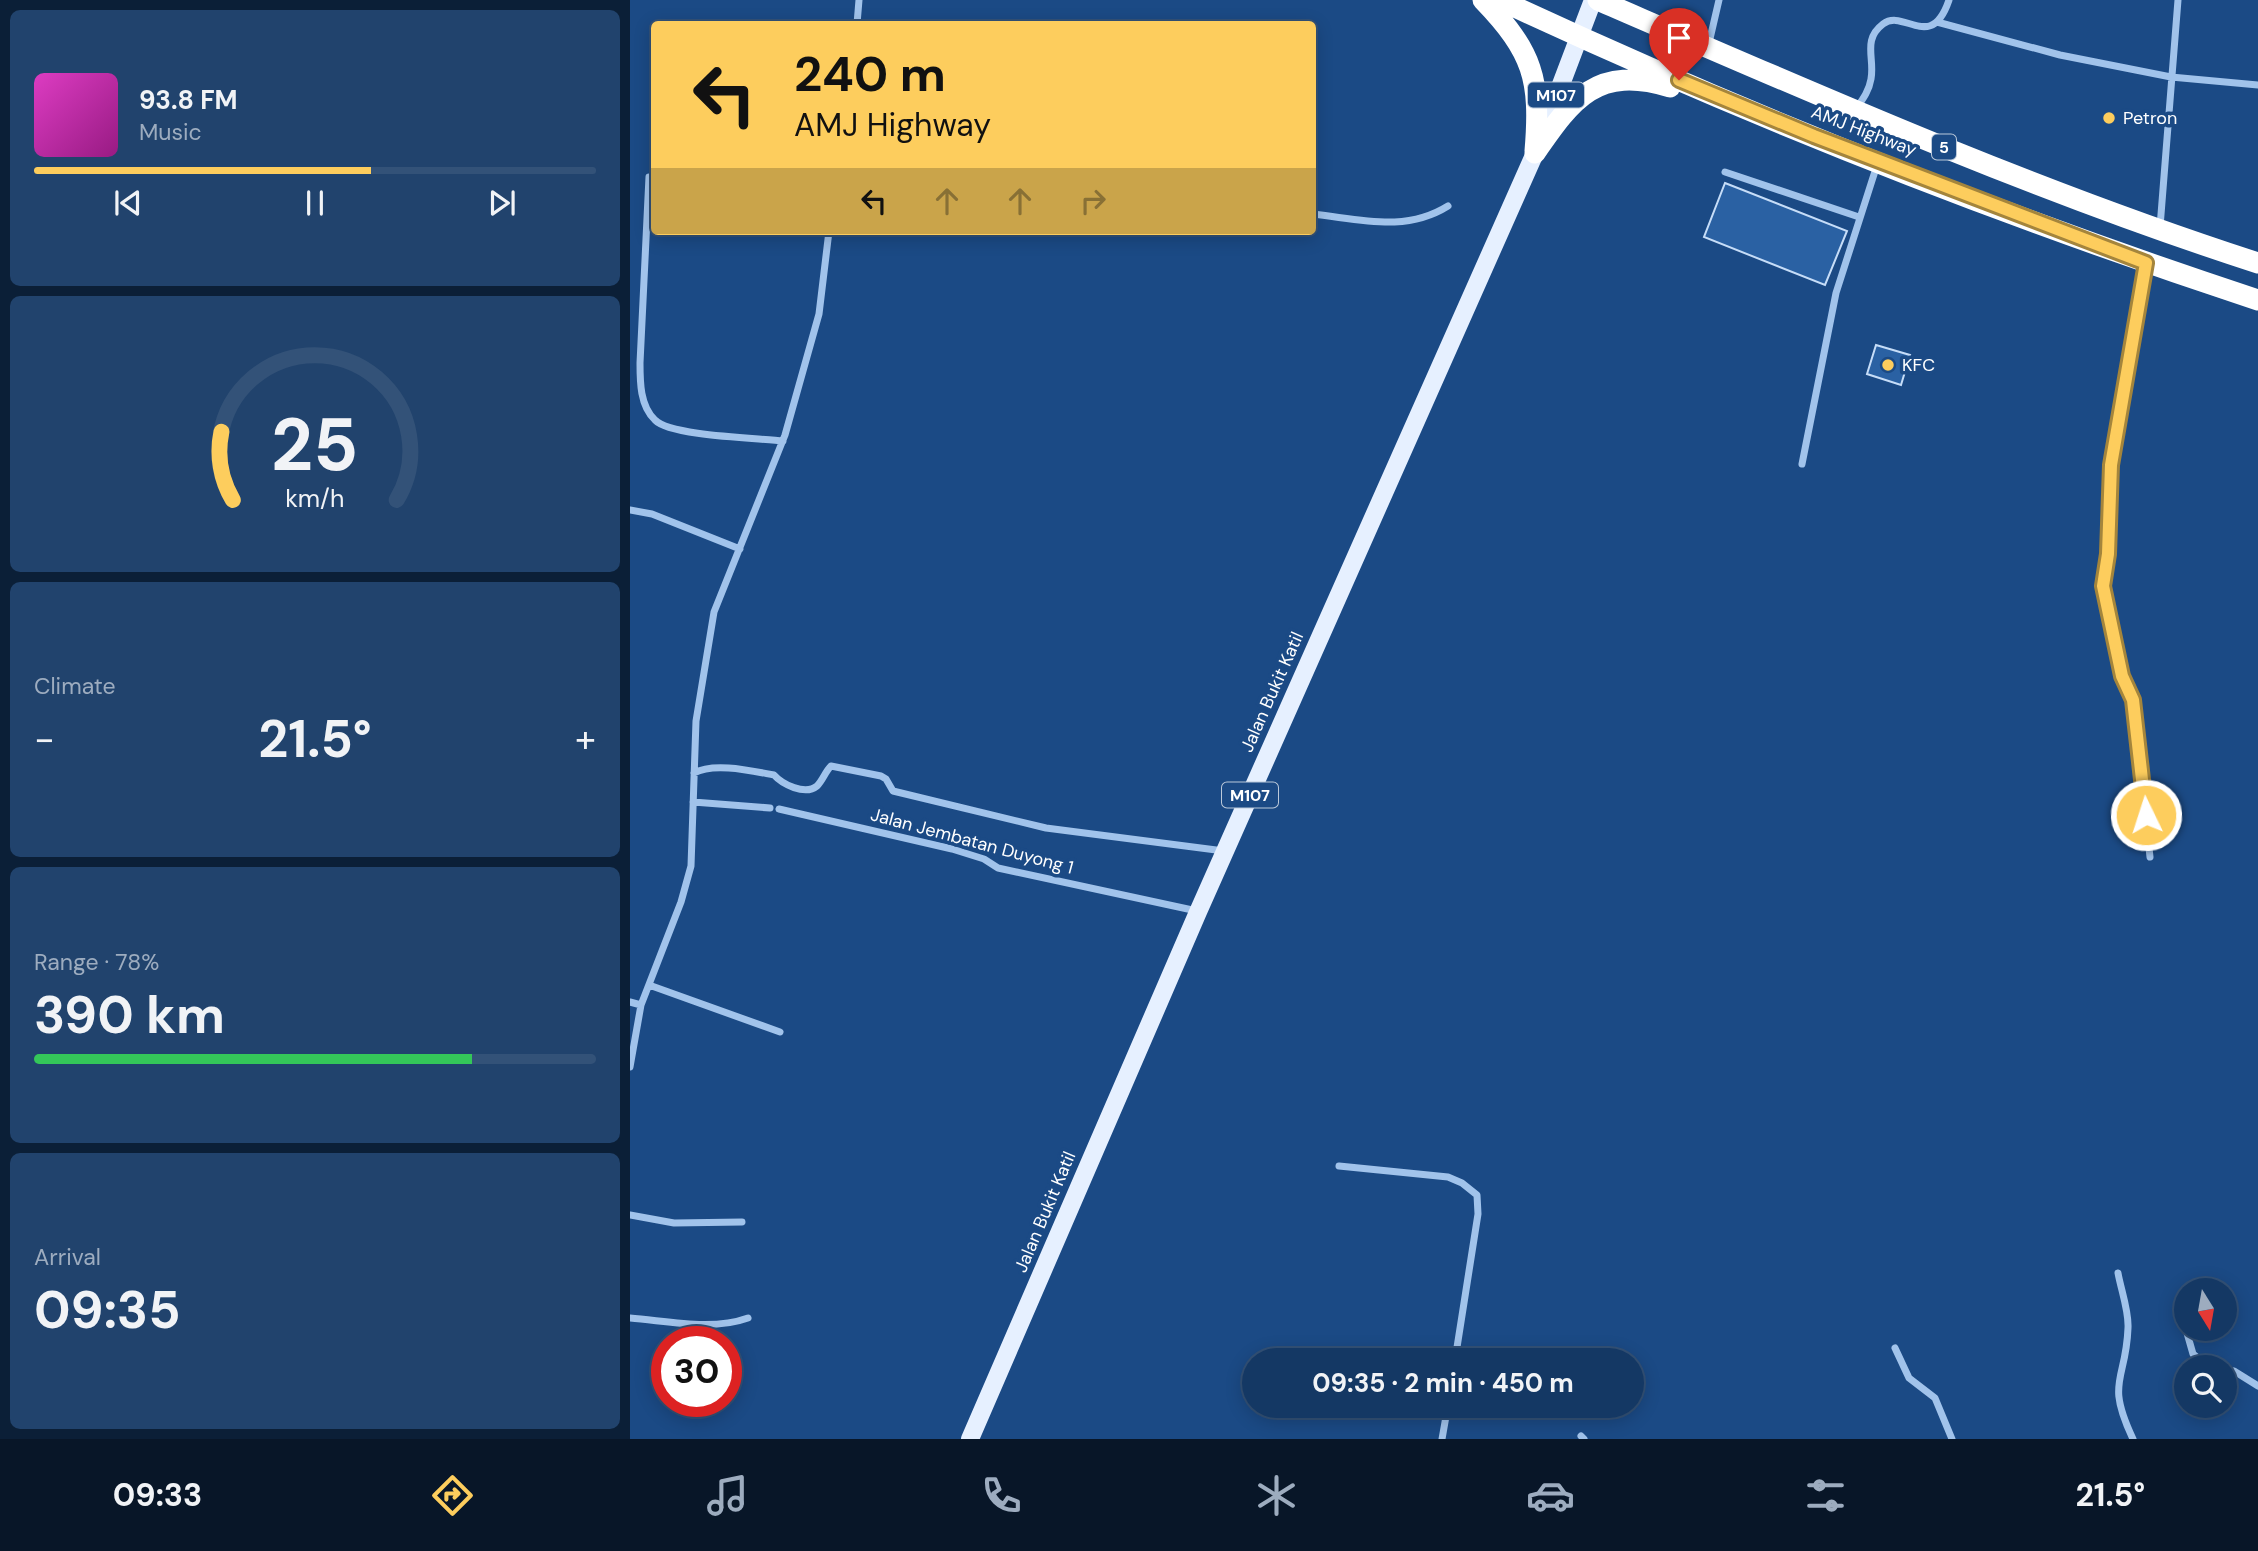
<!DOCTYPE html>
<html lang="en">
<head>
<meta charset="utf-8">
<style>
	:root { --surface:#143864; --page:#21436d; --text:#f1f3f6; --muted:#9dacbf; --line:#335278; --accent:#fdcd5d }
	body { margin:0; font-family:"DM Sans",sans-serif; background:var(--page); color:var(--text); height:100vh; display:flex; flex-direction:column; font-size:26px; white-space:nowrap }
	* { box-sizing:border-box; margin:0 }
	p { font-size:23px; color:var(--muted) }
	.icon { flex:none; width:38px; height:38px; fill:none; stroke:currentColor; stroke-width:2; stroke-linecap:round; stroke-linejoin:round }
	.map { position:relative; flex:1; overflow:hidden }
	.sheet { display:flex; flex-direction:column; gap:10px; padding:10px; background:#0b1f37; width:630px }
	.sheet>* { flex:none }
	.top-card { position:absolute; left:21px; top:21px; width:665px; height:214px; border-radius:7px; box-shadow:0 4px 18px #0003,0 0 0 2px var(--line); background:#fdcd5d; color:#111; overflow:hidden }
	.needle { width:46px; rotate:169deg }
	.tools { position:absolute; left:1544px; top:1278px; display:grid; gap:14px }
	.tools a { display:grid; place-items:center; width:63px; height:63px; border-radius:50%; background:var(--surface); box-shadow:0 4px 18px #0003,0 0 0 2px var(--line); font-size:35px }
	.speed { position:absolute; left:21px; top:1326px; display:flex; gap:14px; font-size:35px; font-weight:700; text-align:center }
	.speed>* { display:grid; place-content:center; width:91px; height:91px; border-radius:50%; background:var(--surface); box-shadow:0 4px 18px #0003,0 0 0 2px var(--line); line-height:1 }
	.speed .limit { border:10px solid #d22; background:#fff; color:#111 }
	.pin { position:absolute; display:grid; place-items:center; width:60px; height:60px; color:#fff; margin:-72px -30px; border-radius:50% 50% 50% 0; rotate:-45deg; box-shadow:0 0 7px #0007 }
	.pin .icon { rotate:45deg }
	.me { position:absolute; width:77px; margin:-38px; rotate:356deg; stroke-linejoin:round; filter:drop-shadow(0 0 5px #0008) }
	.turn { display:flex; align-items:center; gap:24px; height:147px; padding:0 28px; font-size:32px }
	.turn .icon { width:91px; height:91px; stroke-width:2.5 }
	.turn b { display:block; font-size:49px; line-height:60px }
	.lanes { display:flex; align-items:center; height:66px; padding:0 28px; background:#0003; justify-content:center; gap:35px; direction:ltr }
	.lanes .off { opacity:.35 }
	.big { font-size:52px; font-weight:700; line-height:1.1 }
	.sheet .tile { flex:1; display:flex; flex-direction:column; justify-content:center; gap:10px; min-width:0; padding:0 24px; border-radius:10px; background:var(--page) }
	.sheet .dial { align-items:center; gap:0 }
	.dial svg { height:182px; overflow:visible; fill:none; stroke:var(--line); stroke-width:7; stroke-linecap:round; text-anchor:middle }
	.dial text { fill:var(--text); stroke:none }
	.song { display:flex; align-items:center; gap:21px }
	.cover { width:84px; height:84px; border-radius:10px; background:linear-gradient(135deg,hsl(310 70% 55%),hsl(310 70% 35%)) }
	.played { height:7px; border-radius:4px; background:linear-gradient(90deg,var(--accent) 60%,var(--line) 60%) }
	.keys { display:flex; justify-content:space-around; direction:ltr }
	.heat { display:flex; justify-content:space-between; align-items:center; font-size:38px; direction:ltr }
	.charge { height:10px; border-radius:5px; background:linear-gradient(90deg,#34c759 78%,var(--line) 0) }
	.trip { position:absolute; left:612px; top:1348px; width:402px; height:70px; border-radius:35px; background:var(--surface); box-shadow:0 4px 18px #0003,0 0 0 2px var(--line); font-weight:700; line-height:70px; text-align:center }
	.menu { display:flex; height:112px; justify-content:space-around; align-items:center; background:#081628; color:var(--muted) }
	.menu .icon { width:49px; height:49px }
	.menu .active { color:var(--accent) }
	.menu b { font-size:32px; color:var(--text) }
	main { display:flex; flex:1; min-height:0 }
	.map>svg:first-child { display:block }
</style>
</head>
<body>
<main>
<section class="sheet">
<div class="tile">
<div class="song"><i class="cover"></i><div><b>93.8 FM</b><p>Music</p></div></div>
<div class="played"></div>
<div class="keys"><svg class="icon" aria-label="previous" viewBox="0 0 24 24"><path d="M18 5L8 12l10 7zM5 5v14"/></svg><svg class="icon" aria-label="pause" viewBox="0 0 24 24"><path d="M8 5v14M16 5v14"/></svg><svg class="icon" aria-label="next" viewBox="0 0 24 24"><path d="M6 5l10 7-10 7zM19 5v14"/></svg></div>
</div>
<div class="tile dial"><svg viewBox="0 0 100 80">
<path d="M14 69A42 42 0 1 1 86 69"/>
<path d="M14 69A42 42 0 0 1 9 39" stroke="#fdcd5d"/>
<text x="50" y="56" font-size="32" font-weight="700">25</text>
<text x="50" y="72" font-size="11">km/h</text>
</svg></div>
<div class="tile"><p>Climate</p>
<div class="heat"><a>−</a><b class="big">21.5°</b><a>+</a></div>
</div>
<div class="tile"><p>Range · 78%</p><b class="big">390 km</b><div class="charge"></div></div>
<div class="tile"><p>Arrival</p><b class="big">09:35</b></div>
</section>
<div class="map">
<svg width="1628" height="1439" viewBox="0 0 1628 1439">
	<rect width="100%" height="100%" fill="#1b4a85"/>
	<path fill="#2a61a3" stroke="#c6ddf8" stroke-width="2" d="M1095 183 1217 231 1195 285 1074 237Z
		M1246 345 1280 355 1271 385 1237 374Z"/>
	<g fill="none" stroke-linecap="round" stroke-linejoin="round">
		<path stroke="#a1c3eb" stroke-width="7" d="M1307 22 1430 55 1541 77 1628 85
			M227 24 229 0
			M1079 43 1089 0
			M1226 109C1233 99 1239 91 1241 79 1245 58 1232 40 1253 24 1274 8 1301 53 1319 0
			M1095 172 1229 217
			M19 177 10 363C10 382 10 406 25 420 40 436 127 438 153 441
			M682 214C730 219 775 233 818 206
			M1530 227 1548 0
			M1516 264 1481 465 1478 554 1473 586 1492 676 1503 700 1520 857
			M1172 464 1206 293 1247 165
			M0 510 22 514 110 549
			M64 773C84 762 122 771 144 775 152 784 175 796 187 786 193 780 195 772 201 766L251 776 256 779 263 791 416 828 594 851
			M63 802 140 808
			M149 809 322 849 354 859 368 868 567 911
			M19 985 150 1032
			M0 1002 11 1005
			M0 1067 11 1005 51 902 61 866 66 721 84 612 155 435 189 314 199 231
			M709 1166 818 1177 832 1183 847 1195 848 1214 825 1360
			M0 1215 44 1223 112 1222
			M1488 1273C1491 1290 1499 1311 1498 1328 1496 1382 1475 1380 1503 1439
			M0 1318C38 1321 82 1331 118 1318
			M1557 1333 1563 1354 1579 1367
			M1265 1348 1279 1378 1305 1398 1322 1439
			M1594 1370 1604 1371 1628 1386
			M951 1436 954 1439
			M812 1439 818 1405"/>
		<path stroke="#e6f0ff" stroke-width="18" d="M340 1439 568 912 905 153 963 0"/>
		<path stroke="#fff" stroke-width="21" d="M853 0C903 52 911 79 905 151
			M870 0C1116 115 1370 215 1628 300
			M968 0C1185 94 1402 190 1628 263
			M905 153C943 98 967 65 1040 87"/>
	</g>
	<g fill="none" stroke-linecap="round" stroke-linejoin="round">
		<defs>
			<path id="route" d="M1049 80 1184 136 1516 263 1481 465 1478 554 1473 586 1492 676 1503 700 1516 815"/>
		</defs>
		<use href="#route" stroke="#a4853c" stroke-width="18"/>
		<use href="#route" stroke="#fdcd5d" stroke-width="12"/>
	</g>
	<g fill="#fdcd5d" stroke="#1b4a85" stroke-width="2.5">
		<circle cx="1479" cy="118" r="7"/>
		<circle cx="1258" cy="365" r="7"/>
	</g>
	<g text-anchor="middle" stroke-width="7" stroke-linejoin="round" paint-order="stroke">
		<g fill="#1b4a85" stroke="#bbc9da" stroke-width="2">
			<rect x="898" y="82.5" width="56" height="25" rx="5"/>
			<rect x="1302" y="134.5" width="24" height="25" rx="5"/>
			<rect x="592" y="782.5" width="56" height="25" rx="5"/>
		</g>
		<g font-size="16" font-weight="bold" fill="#fff">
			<text x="926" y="101">M107</text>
			<text x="1314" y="153">5</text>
			<text x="620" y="801">M107</text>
		</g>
		<g font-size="18" fill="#fff" stroke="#1b4a85" text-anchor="start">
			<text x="1493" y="124">Petron</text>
			<text x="1272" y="371">KFC</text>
		</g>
		<g font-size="18" fill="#fff" stroke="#1b4a85">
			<text transform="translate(1234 131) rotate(21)" y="6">AMJ Highway</text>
			<text transform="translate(642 692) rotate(-66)" y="6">Jalan Bukit Katil</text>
			<text transform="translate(342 841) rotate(15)" y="6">Jalan Jembatan Duyong 1</text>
			<text transform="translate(415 1212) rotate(-67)" y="6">Jalan Bukit Katil</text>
		</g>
	</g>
</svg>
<div class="tools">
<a><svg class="needle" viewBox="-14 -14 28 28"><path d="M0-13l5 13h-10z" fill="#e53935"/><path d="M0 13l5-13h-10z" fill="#9dacbf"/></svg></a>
<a><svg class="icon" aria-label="search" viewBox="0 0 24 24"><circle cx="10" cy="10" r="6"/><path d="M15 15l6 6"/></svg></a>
</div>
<div class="speed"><div class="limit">30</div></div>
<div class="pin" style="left:1049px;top:80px;background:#d93025"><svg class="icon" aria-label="arrive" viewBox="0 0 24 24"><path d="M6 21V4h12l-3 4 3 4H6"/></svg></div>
<svg class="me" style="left:1516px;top:815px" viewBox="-20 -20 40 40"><circle r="17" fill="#fdcd5d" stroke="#fff" stroke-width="3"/><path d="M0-11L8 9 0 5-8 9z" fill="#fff"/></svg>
<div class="trip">09:35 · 2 min · 450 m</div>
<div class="top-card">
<div class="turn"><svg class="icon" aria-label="left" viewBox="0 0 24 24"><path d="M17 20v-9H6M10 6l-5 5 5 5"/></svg><div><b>240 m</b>AMJ Highway</div></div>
<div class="lanes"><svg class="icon" aria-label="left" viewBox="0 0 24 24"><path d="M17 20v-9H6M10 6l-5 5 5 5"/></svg><svg class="icon off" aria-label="ahead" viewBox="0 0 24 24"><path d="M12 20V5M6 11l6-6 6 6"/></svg><svg class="icon off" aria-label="ahead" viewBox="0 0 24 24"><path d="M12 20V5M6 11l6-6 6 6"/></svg><svg class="icon off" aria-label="right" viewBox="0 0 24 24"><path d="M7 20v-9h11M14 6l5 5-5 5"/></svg></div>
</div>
</div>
</main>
<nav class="menu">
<b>09:33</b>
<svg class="icon active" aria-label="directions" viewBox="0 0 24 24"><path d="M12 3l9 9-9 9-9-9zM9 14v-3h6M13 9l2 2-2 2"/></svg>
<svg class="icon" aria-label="music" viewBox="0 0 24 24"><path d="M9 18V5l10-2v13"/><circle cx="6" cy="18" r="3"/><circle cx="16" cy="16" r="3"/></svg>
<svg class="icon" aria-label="phone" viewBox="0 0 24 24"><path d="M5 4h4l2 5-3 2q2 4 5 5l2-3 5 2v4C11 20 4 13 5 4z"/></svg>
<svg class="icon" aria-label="climate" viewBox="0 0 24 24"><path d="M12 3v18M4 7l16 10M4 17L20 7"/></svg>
<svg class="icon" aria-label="car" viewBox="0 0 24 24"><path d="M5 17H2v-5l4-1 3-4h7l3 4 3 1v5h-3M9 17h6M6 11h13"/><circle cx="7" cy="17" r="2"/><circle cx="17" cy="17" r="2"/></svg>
<svg class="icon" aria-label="filters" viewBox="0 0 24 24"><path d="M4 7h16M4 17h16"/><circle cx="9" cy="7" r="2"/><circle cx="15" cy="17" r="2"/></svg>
<b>21.5°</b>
</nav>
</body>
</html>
